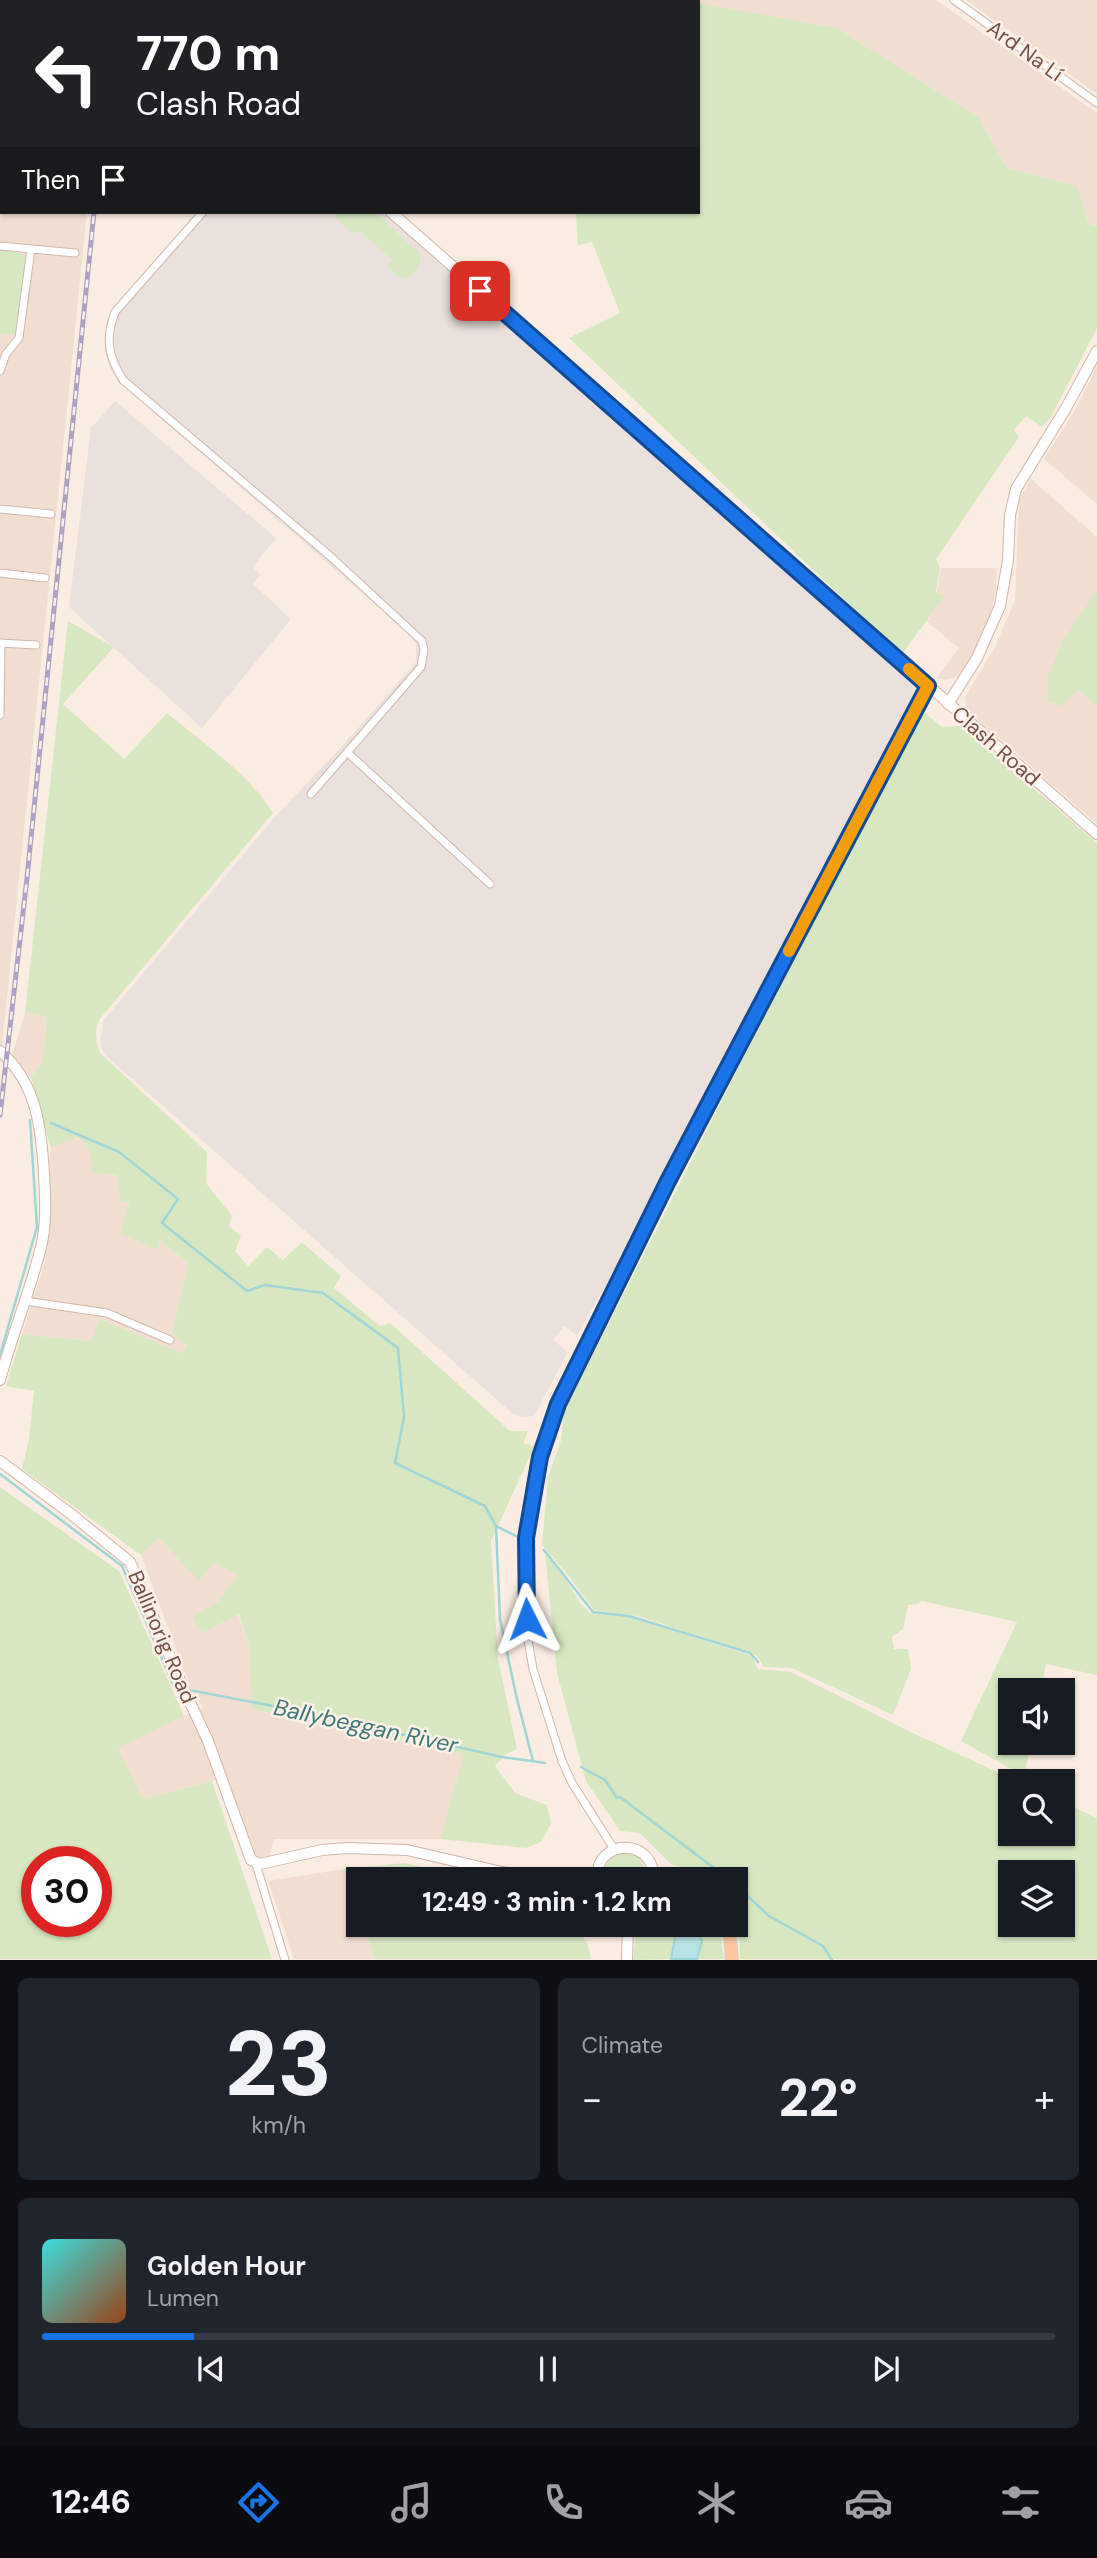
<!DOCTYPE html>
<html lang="en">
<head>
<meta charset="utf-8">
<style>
	:root { --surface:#171b24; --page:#20242c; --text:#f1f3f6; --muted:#9ea1a6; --line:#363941; --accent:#1a73e8 }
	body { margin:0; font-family:"DM Sans",sans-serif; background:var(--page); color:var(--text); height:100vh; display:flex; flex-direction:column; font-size:26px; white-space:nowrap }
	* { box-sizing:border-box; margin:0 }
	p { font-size:23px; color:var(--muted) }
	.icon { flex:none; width:38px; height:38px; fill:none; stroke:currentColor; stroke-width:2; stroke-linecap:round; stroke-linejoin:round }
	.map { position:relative; height:1960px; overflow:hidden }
	.side { display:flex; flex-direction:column; gap:18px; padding:18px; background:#0d0f14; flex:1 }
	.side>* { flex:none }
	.hud { position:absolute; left:0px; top:0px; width:700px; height:214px; box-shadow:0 2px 5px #0004; background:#202124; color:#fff; overflow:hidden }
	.fabs { position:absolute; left:998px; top:1678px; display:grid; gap:14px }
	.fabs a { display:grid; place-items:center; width:77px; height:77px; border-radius:0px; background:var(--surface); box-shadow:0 2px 5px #0004; font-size:35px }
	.speed { position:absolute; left:21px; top:1846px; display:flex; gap:14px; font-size:35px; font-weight:700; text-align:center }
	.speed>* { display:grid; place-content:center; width:91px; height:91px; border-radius:50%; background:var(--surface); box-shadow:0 2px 5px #0004; line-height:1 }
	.speed .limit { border:10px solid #d22; background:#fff; color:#111 }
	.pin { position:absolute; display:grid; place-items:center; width:60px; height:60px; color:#fff; margin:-30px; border-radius:14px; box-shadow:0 4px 10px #0006 }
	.me { position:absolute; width:77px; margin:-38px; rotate:357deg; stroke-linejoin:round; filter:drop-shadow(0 0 5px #0008) }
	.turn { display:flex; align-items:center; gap:24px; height:147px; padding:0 21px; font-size:32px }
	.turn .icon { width:91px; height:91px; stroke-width:2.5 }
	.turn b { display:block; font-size:49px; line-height:60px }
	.then { display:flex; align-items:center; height:66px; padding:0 21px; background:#0003; gap:14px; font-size:26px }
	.big { font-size:52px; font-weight:800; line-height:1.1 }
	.side .tile { flex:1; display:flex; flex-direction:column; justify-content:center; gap:10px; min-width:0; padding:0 24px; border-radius:10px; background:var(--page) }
	.side .dial { align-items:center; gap:0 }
	.dial b { font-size:91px; line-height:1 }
	.song { display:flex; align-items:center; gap:21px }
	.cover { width:84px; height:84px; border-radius:10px; background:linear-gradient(135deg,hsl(180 70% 55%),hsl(20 70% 35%)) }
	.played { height:7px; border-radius:4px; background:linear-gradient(90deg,var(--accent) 15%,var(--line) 15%) }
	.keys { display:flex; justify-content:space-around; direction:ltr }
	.heat { display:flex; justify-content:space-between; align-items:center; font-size:38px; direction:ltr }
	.side .tiles { flex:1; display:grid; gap:18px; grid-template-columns:1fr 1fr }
	.tile:last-child { grid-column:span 2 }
	.trip { position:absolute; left:346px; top:1867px; width:402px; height:70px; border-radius:0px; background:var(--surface); box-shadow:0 2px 5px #0004; font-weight:800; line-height:70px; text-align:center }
	.tabs { display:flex; height:112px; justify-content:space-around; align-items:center; background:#090b0e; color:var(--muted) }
	.tabs .icon { width:49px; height:49px }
	.tabs .current { color:var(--accent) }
	.tabs b { font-size:32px; color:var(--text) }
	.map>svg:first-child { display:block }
</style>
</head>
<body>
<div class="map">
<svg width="1097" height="1960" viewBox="0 0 1097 1960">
	<rect width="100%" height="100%" fill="#fbede2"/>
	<path fill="#f2ded1" d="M0 0H108L2 2V212H87L2 1046 0 1044Z
		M679 0H936L1097 113V227L1089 224 1077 186 1007 168 978 117 837 28Z
		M966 0H1097V94Z
		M1097 366V504L1044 459 1078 405Z
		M1031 479 1097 537V589L1065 637 1078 689 1097 706V824L972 715 967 708 965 697 995 647 1015 600 1019 499Z
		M941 568H997L996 590 990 618 972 656 957 677 946 680 937 678 959 648 927 622 943 597 937 592Z
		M25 1013 47 1016 42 1063 31 1077 12 1056Z
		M76 1137 86 1142 91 1153 92 1173 118 1175 158 1250 160 1240 188 1263 172 1334 189 1345 182 1353 101 1319 91 1341 22 1334 45 1262 50 1222 48 1169 51 1148Z
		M159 1538 199 1580 214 1563 238 1575 219 1601 202 1632 238 1614 249 1644 252 1709 465 1754 440 1839H274L270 1856 257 1859 227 1777 143 1799 117 1748 203 1707 190 1687 141 1555Z
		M344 1869 359 1912V1925H363L375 1959H294L268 1881Z"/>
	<path fill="#eae1dd" d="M197 212H387L916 688 696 1125 660 1191 577 1335 564 1326 553 1340 568 1352 534 1416 521 1417 512 1413 104 1054 100 1044 103 1021 274 818 347 741 416 662V645L407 632 121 384 110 369 105 351V332L111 313Z
		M115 401 276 538 253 567 261 575 253 584 291 619 202 728 69 607 91 428Z"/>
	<path fill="#d7e8c1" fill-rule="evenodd" d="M483 0H679L689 2H483Z
		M698 3 837 28 978 117 1007 168 1077 186 1089 224 1097 227V328L1051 417 1042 427 1026 416 1014 430 1019 437 936 559 940 568 936 592 944 597 902 654 569 338 620 313 592 242 578 245 576 212H698Z
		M336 212H375L420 254C421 265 417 272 408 278L397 276 387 266 392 260 361 232 352 233 335 217Z
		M0 250 22 253 26 258 16 335 0 334Z
		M1097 589V706L1078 690 1062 706 1048 701V675L1065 637Z
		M68 621 114 647 63 704 124 759 167 713C202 742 250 775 273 813L99 1020C94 1032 96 1041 100 1053L207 1152 206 1183 232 1216 229 1226 241 1236 235 1251 248 1266 267 1247 283 1260 302 1242 341 1276 334 1288 380 1326 390 1323 510 1431H528L523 1443 534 1447 491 1541 498 1659 517 1749 506 1754 495 1766 515 1793 547 1805 551 1823 542 1841 527 1848 440 1839 464 1754 252 1709 249 1644 239 1614 202 1633 193 1617 219 1601 238 1575 214 1563 199 1581 159 1538 141 1555 22 1469 29 1439 34 1391 6 1386 22 1334 91 1341 100 1319 182 1353 188 1345 172 1334 188 1263 160 1240 158 1250 120 1233 130 1201 120 1202 118 1175 92 1173C91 1157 92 1145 77 1137L51 1148 31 1077 42 1063 47 1017 25 1013Z
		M920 709 942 727 961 726 1097 843V1675L1046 1664 1041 1690H1010V1743H1031L1024 1776 961 1741 1017 1622 922 1601 917 1604 908 1605 903 1629 892 1637 894 1649H908L911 1669 893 1715 792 1668 764 1667 756 1655 638 1616 594 1610 568 1575 542 1545 548 1477 561 1440 564 1412Z
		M0 1487 119 1571 184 1716 118 1748 143 1799 212 1781 272 1959H0ZM37 1862H96V1922H37Z
		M545 1552 563 1575 580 1603 590 1613 624 1615 752 1656 758 1669 791 1672 915 1734 1017 1781 1010 1782V1834H1062V1802L1097 1818V1959H740L737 1880 706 1879 697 1872 671 1864 640 1833 620 1831 586 1781 557 1673ZM1010 1872H1062V1925H1010Z
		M627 1852C641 1857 646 1864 645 1879H606C603 1863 611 1855 627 1852Z
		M405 1863 466 1879 359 1880V1911L344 1869Z
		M363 1925H576L588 1945 591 1959H375Z
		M637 1925H719L724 1959H697L699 1954 676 1932 671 1959 633 1960Z"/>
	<path fill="#b8e4e3" stroke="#9ed5d5" stroke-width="2" d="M688 1927 697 1930 702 1941 697 1959H671L676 1932Z"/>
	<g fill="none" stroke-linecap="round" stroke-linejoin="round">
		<path stroke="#9ed5d5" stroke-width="2.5" d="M51 1123 119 1152 178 1199 162 1223 247 1291 265 1285 323 1293 398 1348 404 1417 395 1463 485 1506 496 1526 516 1536
			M0 1355 37 1227 30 1120
			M0 1474 122 1566 175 1689 178 1690
			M496 1527 500 1619 516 1695 533 1761
			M544 1550 593 1612 629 1616 750 1653 758 1662
			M189 1690 294 1710 502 1757 545 1763
			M581 1767 605 1780 617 1798 620 1797 730 1880
			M737 1886 769 1916 823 1946 832 1960"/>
		<defs>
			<path id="street" d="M55 0 58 2
				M954 0 1097 103
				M37 2 38 0
				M0 43 2 42
				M0 56 2 57
				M203 212 115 312C105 339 108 356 123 380L330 556 422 641 424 650 421 667 311 794
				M0 246 75 253
				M0 371 6 354 19 338 31 249
				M0 509 51 514
				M0 573 45 578
				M0 643 36 645
				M0 715 1 643
				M347 752 490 884
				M25 1301 107 1313 170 1340
				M614 1849 572 1783 562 1761 533 1669 528 1640 525 1565 526 1538 540 1457 558 1404 581 1354 668 1181 928 686
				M256 1864 285 1960"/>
			<path id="secondary" d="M160 0 162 2
				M391 212 1097 834
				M948 704 977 658 1000 606 1008 560 1010 515 1016 489 1066 408 1097 351
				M0 1051C37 1084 41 1127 44 1173 45 1198 47 1222 41 1247 30 1292 12 1335 0 1380
				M0 1461 71 1514 130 1562 181 1683 208 1741 251 1860 260 1864 322 1850 347 1848 407 1850 502 1872 560 1880
				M597 1880C595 1836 657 1838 653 1880
				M627 1960 628 1925"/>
			<path id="primary" d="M729 1925 732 1960"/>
		</defs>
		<use href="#street" stroke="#ceb6ac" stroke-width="9"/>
		<use href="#secondary" stroke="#d1b4a9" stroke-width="12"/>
		<use href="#primary" stroke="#d8cecc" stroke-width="14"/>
		<use href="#street" stroke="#fff" stroke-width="7"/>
		<use href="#secondary" stroke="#fff" stroke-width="10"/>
		<use href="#primary" stroke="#f8c79c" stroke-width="12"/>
		<defs>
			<path id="rail" d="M116 2V0
				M0 1115 27 878 94 212"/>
		</defs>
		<use href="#rail" stroke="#aea2c4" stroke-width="5"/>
		<use href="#rail" stroke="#fef2e8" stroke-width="2.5" stroke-dasharray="8" stroke-linecap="butt"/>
	</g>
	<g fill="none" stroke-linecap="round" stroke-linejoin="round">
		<defs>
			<path id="route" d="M480 291 928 686 668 1181 558 1404 540 1457 526 1538 527 1619"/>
		</defs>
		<use href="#route" stroke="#114b97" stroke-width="18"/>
		<use href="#route" stroke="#1a73e8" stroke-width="12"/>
		<path stroke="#f59e0b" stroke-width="12" d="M789 951 928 686 909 669"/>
	</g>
	<g text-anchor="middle" stroke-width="5" stroke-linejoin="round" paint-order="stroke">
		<g font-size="21" fill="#72514a" stroke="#fef2e8">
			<text transform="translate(1025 51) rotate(36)" y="7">Ard Na Lí</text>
			<text transform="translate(996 746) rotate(41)" y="7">Clash Road</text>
			<text transform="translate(162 1637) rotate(67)" y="7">Ballinorig Road</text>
		</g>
		<g font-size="23" font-style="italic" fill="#3e7777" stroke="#fef2e8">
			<text transform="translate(366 1726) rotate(12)" y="8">Ballybeggan River</text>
		</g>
	</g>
</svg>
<div class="fabs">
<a><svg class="icon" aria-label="sound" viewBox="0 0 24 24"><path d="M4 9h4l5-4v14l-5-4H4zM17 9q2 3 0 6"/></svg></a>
<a><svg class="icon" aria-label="search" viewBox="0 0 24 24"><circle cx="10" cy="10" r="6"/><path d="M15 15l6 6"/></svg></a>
<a><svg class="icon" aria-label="layers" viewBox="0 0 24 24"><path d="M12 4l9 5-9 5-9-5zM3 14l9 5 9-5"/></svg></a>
</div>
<div class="speed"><div class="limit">30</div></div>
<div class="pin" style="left:480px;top:291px;background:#d93025"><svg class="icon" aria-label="arrive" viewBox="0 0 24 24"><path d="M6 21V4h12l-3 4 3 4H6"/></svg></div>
<svg class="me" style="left:527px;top:1619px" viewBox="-20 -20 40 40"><path d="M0-17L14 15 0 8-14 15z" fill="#1a73e8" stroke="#fff" stroke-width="4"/></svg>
<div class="trip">12:49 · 3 min · 1.2 km</div>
<div class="hud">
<div class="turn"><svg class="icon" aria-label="left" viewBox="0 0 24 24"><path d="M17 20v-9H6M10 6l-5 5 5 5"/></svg><div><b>770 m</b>Clash Road</div></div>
<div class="then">Then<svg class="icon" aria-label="arrive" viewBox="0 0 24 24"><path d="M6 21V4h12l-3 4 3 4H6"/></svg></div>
</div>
</div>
<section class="side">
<div class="tiles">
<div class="tile dial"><b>23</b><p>km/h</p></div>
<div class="tile"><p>Climate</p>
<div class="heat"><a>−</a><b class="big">22°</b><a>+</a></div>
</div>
<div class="tile">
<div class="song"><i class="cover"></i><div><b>Golden Hour</b><p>Lumen</p></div></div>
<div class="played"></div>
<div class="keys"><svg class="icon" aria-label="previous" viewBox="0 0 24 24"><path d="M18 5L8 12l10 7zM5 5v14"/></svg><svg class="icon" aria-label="pause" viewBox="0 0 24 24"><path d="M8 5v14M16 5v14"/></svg><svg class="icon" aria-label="next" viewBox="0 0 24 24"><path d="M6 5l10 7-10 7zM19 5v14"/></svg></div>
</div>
</div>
</section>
<nav class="tabs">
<b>12:46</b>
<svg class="icon current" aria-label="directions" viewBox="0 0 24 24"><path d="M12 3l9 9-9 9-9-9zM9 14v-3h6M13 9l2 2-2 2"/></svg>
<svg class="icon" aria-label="music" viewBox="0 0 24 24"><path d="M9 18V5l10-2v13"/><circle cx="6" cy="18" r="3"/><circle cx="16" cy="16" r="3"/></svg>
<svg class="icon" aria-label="phone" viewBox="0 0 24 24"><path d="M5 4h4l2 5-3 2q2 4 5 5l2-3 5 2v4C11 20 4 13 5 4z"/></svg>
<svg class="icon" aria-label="climate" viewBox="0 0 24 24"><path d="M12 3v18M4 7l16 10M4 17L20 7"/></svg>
<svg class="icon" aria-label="car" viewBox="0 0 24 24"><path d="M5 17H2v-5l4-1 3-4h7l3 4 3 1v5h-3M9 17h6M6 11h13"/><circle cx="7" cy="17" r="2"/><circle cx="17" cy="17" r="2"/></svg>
<svg class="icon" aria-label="filters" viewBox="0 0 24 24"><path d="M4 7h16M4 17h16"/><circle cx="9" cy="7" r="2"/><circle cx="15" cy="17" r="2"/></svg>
</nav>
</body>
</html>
